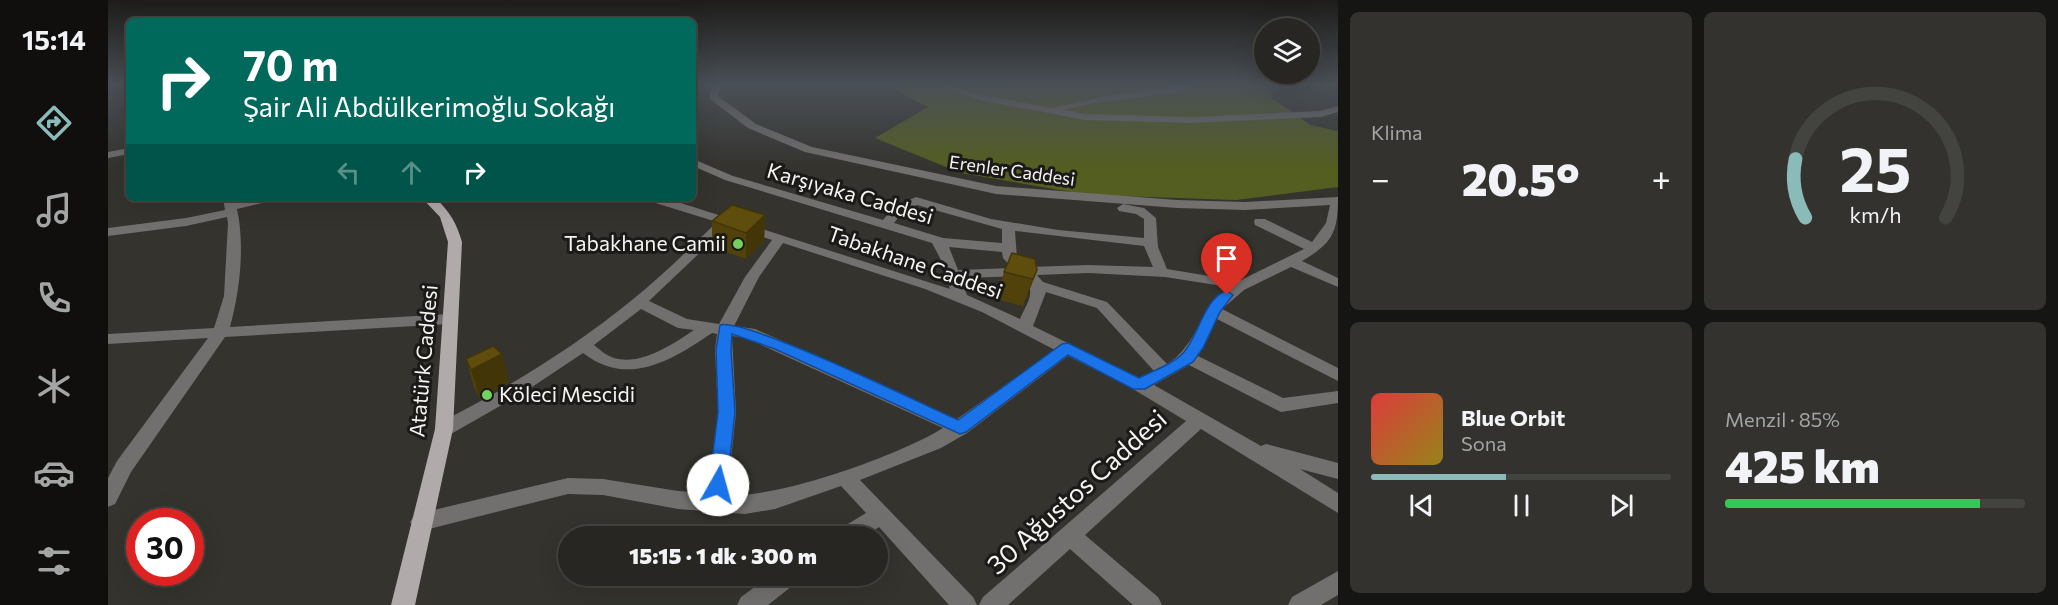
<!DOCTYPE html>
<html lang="tr">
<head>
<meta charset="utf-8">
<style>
	:root { --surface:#272622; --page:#33322f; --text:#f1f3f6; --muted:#a4a5a5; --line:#434340; --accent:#8bbbb9 }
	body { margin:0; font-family:Commissioner,sans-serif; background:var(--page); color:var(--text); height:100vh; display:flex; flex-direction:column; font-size:22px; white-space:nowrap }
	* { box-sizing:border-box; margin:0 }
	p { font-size:20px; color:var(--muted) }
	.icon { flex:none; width:33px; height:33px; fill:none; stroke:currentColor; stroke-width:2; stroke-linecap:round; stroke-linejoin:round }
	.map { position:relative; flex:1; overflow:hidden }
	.details { display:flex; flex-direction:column; gap:12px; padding:12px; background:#151513; width:720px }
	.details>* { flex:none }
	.guide { position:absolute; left:18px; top:18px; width:570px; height:183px; border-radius:9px; box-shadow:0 6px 24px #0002,0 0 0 2px var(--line); background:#00695c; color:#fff; overflow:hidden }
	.fabs { position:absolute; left:1146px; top:18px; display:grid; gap:12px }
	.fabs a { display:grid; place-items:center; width:66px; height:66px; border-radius:50%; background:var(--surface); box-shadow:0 6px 24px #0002,0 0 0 2px var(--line); font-size:30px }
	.speed { position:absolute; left:18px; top:508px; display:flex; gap:12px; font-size:30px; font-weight:700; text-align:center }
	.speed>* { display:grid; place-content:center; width:78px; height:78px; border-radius:50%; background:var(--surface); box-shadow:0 6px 24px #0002,0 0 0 2px var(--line); line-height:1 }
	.speed .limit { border:9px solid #d22; background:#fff; color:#111 }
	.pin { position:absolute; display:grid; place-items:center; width:51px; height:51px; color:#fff; margin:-62px -26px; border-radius:50% 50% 50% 0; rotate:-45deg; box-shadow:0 0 6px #0007 }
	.pin .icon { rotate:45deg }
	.me { position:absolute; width:66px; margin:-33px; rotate:7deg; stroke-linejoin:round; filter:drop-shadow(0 0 4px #0008) }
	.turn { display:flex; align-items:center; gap:21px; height:126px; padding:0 18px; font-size:27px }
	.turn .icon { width:78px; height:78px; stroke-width:2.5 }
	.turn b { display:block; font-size:42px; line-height:51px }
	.lanes { display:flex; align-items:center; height:57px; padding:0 18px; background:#0003; justify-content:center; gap:30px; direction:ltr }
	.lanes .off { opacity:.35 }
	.big { font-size:45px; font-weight:800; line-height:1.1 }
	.details .tile { flex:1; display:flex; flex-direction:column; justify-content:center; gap:9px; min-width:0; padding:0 21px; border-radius:9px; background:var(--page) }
	.details .dial { align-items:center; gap:0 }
	.dial svg { height:156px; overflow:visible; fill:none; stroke:var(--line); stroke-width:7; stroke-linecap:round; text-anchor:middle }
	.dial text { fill:var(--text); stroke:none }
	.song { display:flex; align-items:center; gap:18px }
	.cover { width:72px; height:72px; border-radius:9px; background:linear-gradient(135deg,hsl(0 70% 55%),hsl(50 70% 35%)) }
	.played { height:6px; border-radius:3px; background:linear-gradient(90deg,var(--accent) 45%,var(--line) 45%) }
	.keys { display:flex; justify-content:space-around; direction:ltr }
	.heat { display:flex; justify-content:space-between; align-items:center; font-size:33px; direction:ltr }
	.charge { height:9px; border-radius:4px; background:linear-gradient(90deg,#34c759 85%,var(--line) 0) }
	.details .tiles { flex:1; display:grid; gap:12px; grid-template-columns:repeat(2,1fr) }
	.trip { position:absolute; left:450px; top:526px; width:330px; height:60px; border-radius:30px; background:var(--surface); box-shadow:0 6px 24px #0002,0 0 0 2px var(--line); font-weight:800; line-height:60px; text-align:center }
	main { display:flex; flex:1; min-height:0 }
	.tabs { display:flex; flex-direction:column; width:108px; justify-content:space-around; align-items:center; background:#100f0e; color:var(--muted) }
	.tabs .icon { width:42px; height:42px }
	.tabs .current { color:var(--accent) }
	.tabs b { font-size:27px; color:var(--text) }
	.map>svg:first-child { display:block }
</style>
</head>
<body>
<main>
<nav class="tabs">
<b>15:14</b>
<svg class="icon current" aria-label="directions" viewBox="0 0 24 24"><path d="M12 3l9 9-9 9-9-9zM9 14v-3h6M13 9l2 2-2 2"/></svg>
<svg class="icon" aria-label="music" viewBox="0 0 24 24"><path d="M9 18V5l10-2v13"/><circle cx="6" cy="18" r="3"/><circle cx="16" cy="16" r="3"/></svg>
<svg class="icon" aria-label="phone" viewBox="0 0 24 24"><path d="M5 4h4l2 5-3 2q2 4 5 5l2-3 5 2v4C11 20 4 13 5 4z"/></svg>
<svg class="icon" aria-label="climate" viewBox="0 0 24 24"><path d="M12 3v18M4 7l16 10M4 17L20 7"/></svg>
<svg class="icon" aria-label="car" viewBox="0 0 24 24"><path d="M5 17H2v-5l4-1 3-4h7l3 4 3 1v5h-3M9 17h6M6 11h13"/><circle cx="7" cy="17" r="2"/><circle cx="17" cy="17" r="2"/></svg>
<svg class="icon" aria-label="filters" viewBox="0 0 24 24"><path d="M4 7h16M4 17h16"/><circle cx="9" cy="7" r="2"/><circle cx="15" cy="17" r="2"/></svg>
</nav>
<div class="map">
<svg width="1230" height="605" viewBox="0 0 1230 605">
	<rect width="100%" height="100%" fill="#34332d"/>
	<path fill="#545e20" d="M786 85H1167L1163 97 1202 125 1230 131V187L1128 200 981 195 853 173 767 138 820 107 793 93Z"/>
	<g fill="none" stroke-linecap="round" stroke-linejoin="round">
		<path fill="#726f6f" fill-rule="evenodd" d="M604 85H612L610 96 648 124 704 147 888 186 1069 200 1137 202 1230 197C1230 232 1225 243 1194 261L1230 278V287L1183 267 1136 290 1114 309 1230 368V381L1109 319 1090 356 1175 398 1230 391V403L1173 412 1081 365 1046 385 1153 446 1158 444 1230 463V479L1192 469 1230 493V513L1093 429 977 535 1050 597 1054 605H1025L962 549 900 605H871L875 597 1078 421 1025 389 960 356 859 433 833 448 752 480 865 597 869 605H841L771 527 756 537H727L730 530 758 513 733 486 667 509 637 514 570 509 495 495 460 494 313 531 306 528 302 522 306 516 313 513 460 478 495 479 570 491 599 493 610 413 607 350 609 334 604 333C564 360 520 388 475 353L418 391 343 434 336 436 329 434 327 429 329 424C398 389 464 349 524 300 554 276 581 249 609 222L541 201 539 198H557L842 289 832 258 824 243 617 180 585 166V159L625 176 775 220 786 207 808 197 883 219 950 230 1036 238V219L1028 214 1011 211 1009 208 1015 204 1036 208 1048 218 1050 247 1059 269 1131 281 1196 249 1147 225 1146 222 1147 219H1157L1204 242 1218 223 1222 205 1137 210 1069 208 888 194 697 152 640 128 602 99ZM809 205 894 229V243L835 238 786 223 794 213ZM620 226 664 240 637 277 611 324 579 319 541 301ZM907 231 1036 246 1045 267 980 265 921 267 909 258ZM675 243 817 289 874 312 947 350 849 419 647 329 626 326 651 277ZM841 247 894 252 895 258 904 268 850 270ZM980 273 1057 277 1121 287C1092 308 1089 346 1059 364L999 302 935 282 929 275ZM914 276C930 292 919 302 912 319L859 295 853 278ZM938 292 989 308 1046 371 1031 378 925 326ZM533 309 570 328 586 330C565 344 533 366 506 358 499 356 492 350 486 345ZM624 336 638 338 835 428C792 455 669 499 619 495L628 413Z
			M828 85H840L873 95 943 108 999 96 1077 85H1092L1070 92 981 104 956 110 977 114 1084 117 1212 111 1230 106V112L1213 117 1084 123 977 120 872 100Z
			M21 148V154L0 158V152Z
			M115 198H127L128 202 144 198H164L162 201 129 209C137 245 132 291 122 327L342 314 350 319 342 324 117 337 23 472 7 504 0 507V478L9 461 100 338 0 344V334L106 328 116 296 120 223 119 217 78 226 0 236V228L78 218 117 210Z
			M1230 571V595L1213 605H1180L1184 597Z
			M662 576H691L688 583 660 605H629L633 597Z"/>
		<path fill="#b1aaab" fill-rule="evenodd" d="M314 198H327C341 210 349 224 354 242L345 429 307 605H283L327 429 340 242 332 217Z"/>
	</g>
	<path fill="#51420b" d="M657 215 656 241 638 259 604 247V221Z
		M929 270 915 306 888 299 896 272Z
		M358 359 401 382 372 399 366 387Z"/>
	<path fill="#423609" d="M657 215 656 241 638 259V233Z
		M929 270 919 297 915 306 925 279Z
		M394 354 401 382 372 399 363 370Z"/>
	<path fill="#5e4d0d" stroke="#423609" stroke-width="1.5" d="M624 205 657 215 638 233 604 221Z
		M904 253 927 259 929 270 925 279 896 272Z
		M385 346 394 354 363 370 358 359Z"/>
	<linearGradient id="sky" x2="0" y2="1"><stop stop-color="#1d1c19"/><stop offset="0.5" stop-color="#4a5057"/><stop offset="1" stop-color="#4a5057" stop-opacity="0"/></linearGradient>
	<rect width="1230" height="169" fill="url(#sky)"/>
	<path fill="#1a73e8" stroke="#114b97" stroke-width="1.5" d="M1119 291 1125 295 1112 312 1095 348 1085 362 1037 389H1025L960 355 858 432 852 434 667 349 624 334 623 350 627 412 619 485 616 491 610 493 603 491 601 485 610 412 608 350 612 325C639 318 814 404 850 420L954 344 960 343 1031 378C1044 371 1066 364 1076 352 1090 337 1097 296 1119 291Z"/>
	<g fill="#72d25d" stroke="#1b1a18" stroke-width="2">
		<circle cx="630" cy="244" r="6"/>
		<circle cx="379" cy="395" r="6"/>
	</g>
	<g text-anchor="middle" stroke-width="6" stroke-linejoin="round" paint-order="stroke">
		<g font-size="18" fill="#f6f5f1" stroke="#1b1a18">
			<text transform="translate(904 171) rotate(8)" y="6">Erenler Caddesi</text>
		</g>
		<g font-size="21" fill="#f6f5f1" stroke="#1b1a18">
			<text transform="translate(742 194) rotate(16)" y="7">Karşıyaka Caddesi</text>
			<text transform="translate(807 263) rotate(19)" y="7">Tabakhane Caddesi</text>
			<text transform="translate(316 361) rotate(-85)" y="7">Atatürk Caddesi</text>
		</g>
		<g font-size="21" fill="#f6f5f1" stroke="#1b1a18" text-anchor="end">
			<text x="618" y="251">Tabakhane Camii</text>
			<text x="391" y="402" text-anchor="start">Köleci Mescidi</text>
		</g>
		<g font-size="26" fill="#f6f5f1" stroke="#1b1a18">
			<text transform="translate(969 492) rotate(-42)" y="9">30 Ağustos Caddesi</text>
		</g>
	</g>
</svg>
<div class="fabs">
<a><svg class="icon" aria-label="layers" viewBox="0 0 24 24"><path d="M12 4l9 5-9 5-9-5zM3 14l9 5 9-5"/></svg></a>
</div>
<div class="speed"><div class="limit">30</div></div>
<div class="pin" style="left:1119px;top:295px;background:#d93025"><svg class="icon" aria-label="arrive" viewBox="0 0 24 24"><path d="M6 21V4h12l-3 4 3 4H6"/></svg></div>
<svg class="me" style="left:610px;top:485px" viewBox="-20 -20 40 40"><circle r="19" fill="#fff"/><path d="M0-13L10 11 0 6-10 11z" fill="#1a73e8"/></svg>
<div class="trip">15:15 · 1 dk · 300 m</div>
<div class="guide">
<div class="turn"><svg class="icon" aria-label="right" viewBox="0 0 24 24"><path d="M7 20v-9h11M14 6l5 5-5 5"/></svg><div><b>70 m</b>Şair Ali Abdülkerimoğlu Sokağı</div></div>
<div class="lanes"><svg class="icon off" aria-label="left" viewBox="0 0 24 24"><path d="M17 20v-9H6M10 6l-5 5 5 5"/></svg><svg class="icon off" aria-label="ahead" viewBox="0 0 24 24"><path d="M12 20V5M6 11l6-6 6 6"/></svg><svg class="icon" aria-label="right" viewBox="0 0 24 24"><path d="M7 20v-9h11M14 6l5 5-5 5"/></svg></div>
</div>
</div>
<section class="details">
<div class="tiles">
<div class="tile"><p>Klima</p>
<div class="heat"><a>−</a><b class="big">20.5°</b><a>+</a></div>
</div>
<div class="tile dial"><svg viewBox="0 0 100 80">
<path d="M14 69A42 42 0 1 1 86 69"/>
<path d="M14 69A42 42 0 0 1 9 39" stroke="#8bbbb9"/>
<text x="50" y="56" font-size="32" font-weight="700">25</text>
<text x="50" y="72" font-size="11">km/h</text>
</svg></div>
<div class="tile">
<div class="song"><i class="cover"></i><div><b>Blue Orbit</b><p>Sona</p></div></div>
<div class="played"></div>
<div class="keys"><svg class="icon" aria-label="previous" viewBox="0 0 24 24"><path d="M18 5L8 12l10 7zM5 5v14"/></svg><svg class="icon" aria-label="pause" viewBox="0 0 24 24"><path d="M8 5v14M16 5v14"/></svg><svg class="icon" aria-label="next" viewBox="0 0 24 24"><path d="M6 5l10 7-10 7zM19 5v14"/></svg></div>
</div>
<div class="tile"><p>Menzil · 85%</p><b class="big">425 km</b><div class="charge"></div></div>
</div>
</section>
</main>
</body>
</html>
